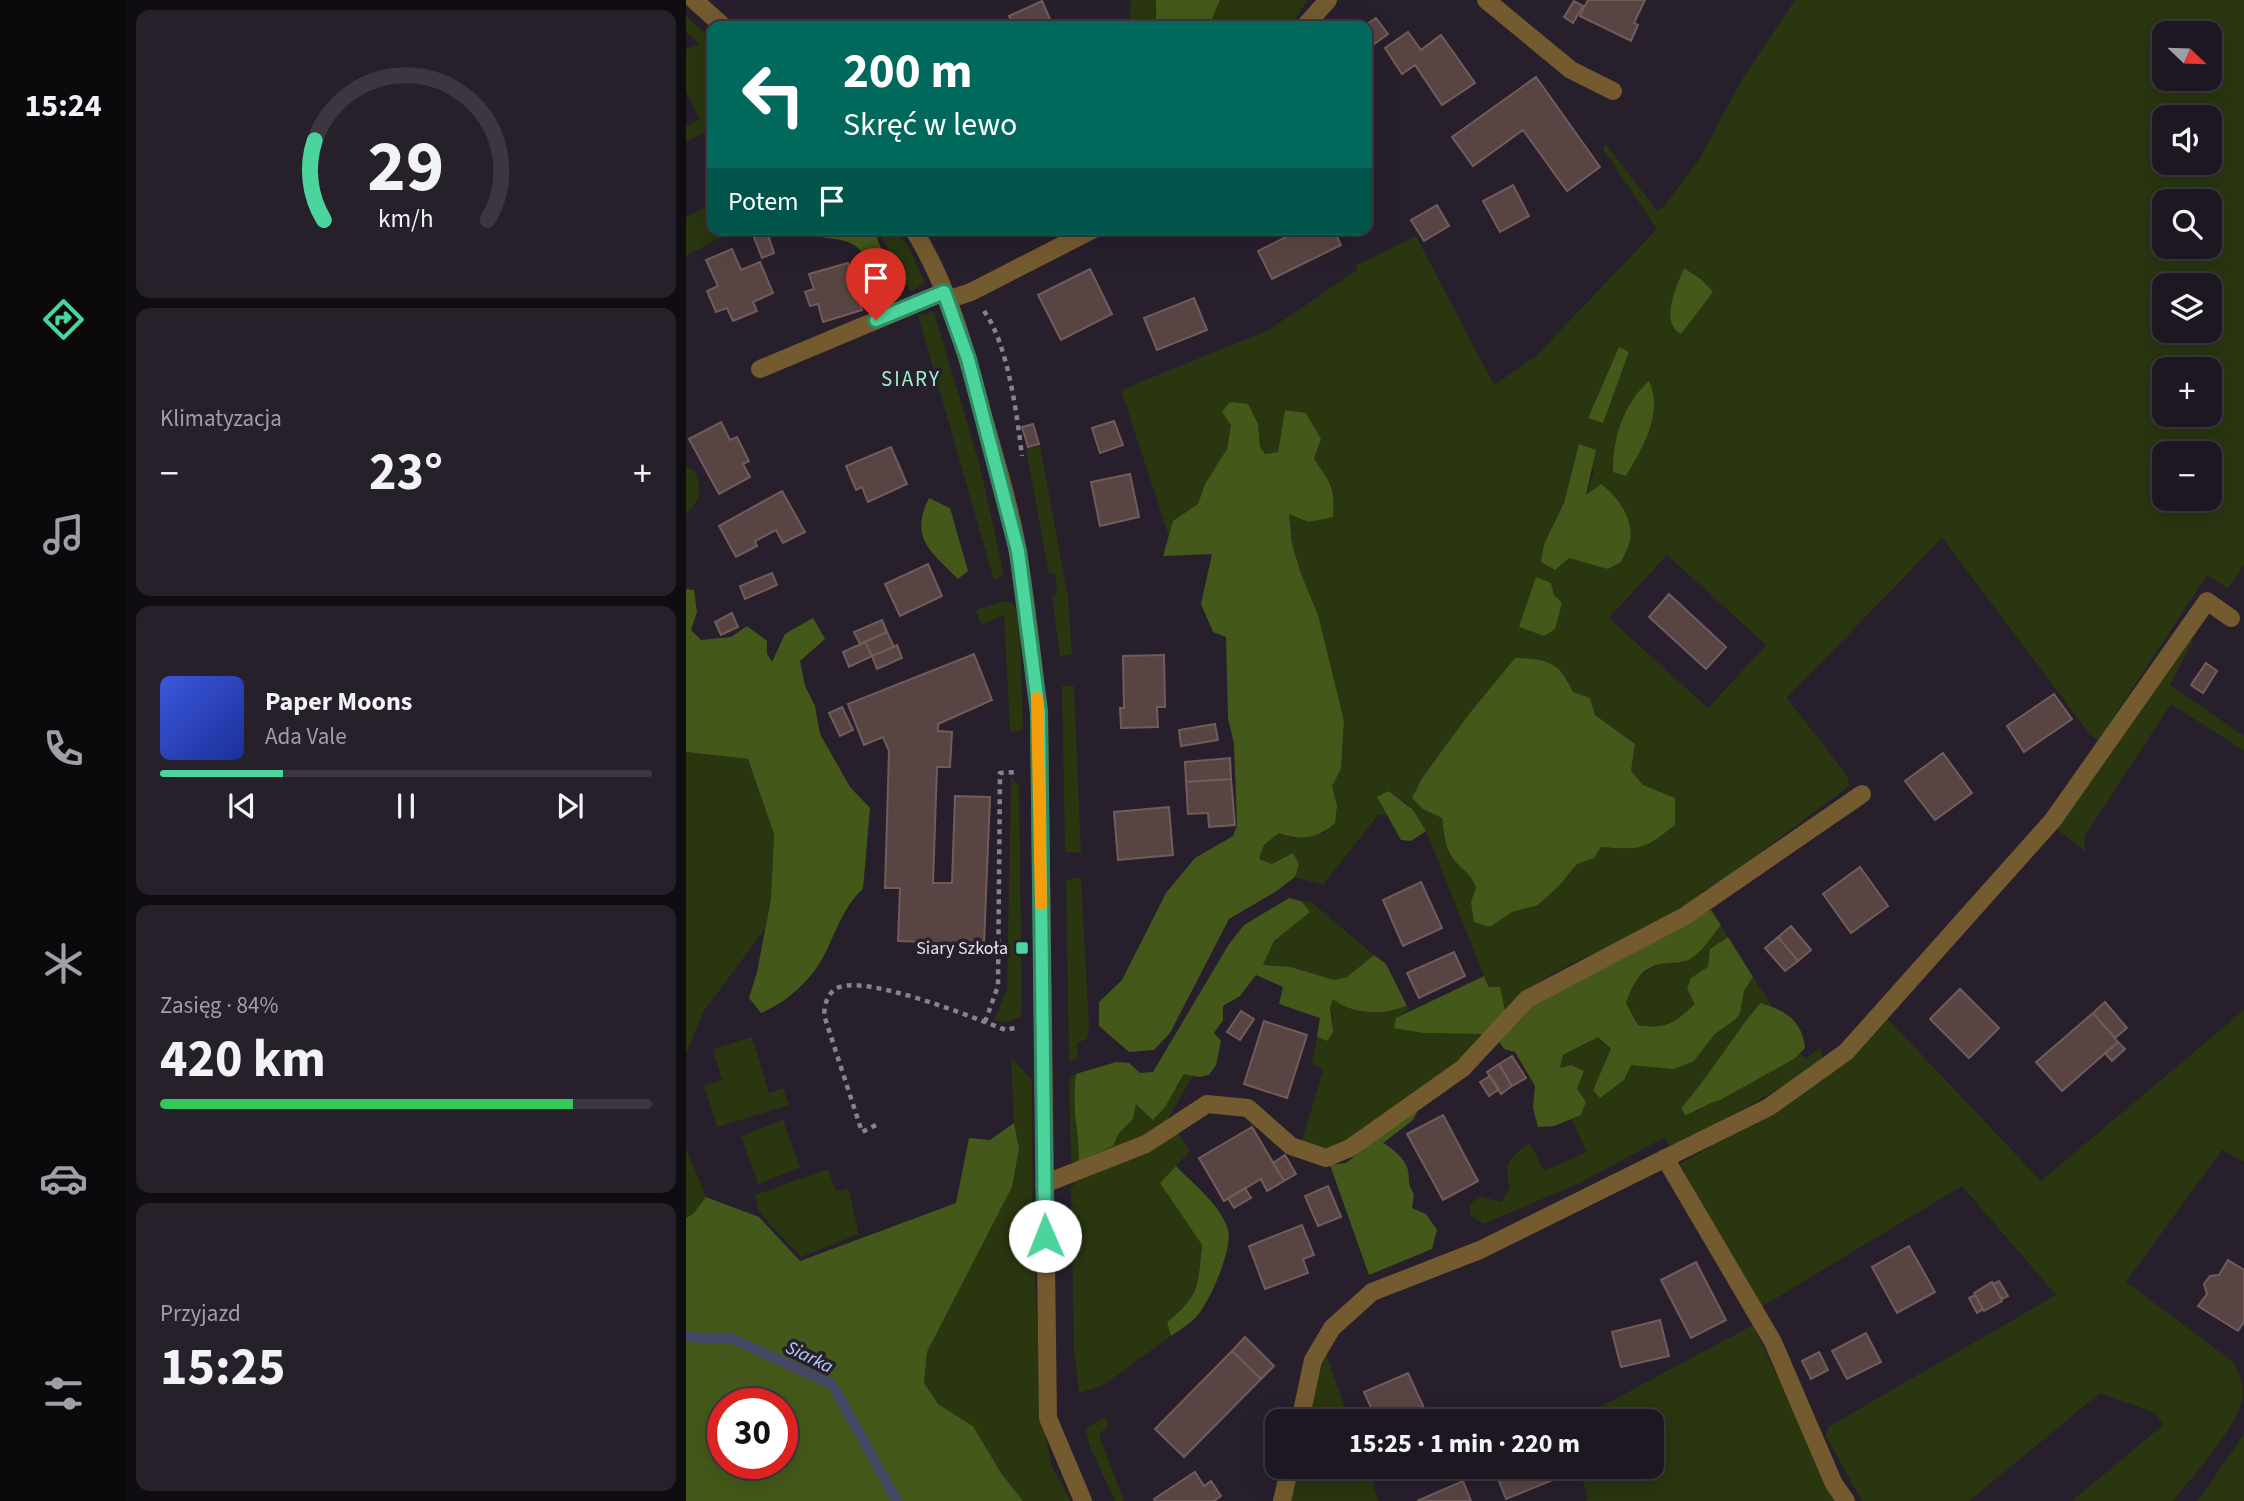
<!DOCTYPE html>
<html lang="pl">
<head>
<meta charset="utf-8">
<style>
	:root { --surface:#1d1721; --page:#25202a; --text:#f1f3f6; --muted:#a09fa5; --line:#3b363f; --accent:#4bd49b }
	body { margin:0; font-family:"Source Sans 3",sans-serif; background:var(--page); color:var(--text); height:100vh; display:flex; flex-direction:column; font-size:26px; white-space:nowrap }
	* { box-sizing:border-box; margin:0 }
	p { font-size:23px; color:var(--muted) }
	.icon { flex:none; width:38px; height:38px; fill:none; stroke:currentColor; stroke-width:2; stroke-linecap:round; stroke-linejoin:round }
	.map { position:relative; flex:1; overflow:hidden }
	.drawer { display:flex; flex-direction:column; gap:10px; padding:10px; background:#100d12; width:560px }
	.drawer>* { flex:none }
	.top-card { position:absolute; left:21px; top:21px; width:665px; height:214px; border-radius:14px; box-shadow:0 7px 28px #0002,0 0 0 2px var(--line); background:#00695c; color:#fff; overflow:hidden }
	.needle { width:46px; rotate:113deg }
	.controls { position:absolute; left:1466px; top:21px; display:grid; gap:14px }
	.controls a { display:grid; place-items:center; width:70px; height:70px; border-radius:14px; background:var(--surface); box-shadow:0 7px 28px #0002,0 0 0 2px var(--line); font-size:35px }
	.speed { position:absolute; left:21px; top:1388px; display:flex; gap:14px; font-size:35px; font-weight:700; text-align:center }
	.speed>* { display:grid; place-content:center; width:91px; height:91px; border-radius:50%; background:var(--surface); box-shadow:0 7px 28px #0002,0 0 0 2px var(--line); line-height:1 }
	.speed .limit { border:10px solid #d22; background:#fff; color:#111 }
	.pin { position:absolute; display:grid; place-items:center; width:60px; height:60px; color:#fff; margin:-72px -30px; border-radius:50% 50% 50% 0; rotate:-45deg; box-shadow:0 0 7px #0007 }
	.pin .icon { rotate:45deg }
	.me { position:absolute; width:77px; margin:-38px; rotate:359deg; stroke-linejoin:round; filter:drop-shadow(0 0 5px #0008) }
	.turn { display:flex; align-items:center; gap:24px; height:147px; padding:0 21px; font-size:32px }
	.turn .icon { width:91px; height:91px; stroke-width:2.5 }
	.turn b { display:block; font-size:49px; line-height:60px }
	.then { display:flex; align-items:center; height:66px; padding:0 21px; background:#0003; gap:14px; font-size:26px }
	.big { font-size:52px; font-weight:700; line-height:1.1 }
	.drawer .tile { flex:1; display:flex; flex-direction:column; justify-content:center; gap:10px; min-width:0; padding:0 24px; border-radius:14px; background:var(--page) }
	.drawer .dial { align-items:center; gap:0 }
	.dial svg { height:182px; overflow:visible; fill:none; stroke:var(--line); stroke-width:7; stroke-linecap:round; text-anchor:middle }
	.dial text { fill:var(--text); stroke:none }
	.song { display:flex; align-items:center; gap:21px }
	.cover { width:84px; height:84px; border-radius:10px; background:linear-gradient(135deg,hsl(230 70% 55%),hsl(230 70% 35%)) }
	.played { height:7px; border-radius:4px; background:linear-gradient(90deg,var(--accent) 25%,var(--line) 25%) }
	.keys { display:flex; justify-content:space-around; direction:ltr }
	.heat { display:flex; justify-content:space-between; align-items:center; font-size:38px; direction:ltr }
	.charge { height:10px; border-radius:5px; background:linear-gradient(90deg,#34c759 84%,var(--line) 0) }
	.trip { position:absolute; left:579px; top:1409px; width:399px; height:70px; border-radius:14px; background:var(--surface); box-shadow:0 7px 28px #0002,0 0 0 2px var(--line); font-weight:700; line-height:70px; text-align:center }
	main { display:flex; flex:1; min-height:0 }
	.tab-bar { display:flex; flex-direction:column; width:126px; justify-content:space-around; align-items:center; background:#0c090d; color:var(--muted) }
	.tab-bar .icon { width:49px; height:49px }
	.tab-bar .selected { color:var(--accent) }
	.tab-bar b { font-size:32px; color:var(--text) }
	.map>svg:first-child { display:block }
</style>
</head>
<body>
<main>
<nav class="tab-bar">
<b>15:24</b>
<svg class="icon selected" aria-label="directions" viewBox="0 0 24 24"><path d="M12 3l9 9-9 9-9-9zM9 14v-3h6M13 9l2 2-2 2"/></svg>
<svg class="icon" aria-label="music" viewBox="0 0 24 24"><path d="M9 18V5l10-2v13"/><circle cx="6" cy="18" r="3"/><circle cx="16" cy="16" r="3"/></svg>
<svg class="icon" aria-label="phone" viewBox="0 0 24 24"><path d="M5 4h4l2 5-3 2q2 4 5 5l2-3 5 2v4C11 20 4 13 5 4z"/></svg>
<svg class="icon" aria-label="climate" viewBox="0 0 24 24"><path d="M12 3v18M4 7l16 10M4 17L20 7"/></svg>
<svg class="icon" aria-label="car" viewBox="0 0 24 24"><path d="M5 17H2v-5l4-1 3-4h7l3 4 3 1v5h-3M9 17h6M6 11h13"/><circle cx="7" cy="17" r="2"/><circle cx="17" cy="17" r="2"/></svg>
<svg class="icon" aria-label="filters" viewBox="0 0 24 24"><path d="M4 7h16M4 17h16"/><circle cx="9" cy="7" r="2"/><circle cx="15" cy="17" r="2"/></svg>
</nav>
<section class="drawer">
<div class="tile dial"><svg viewBox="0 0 100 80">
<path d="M14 69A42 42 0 1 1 86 69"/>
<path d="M14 69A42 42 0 0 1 10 34" stroke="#4bd49b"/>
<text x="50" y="56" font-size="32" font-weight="700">29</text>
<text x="50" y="72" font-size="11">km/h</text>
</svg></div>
<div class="tile"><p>Klimatyzacja</p>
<div class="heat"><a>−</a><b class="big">23°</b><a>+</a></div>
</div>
<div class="tile">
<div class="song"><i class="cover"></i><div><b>Paper Moons</b><p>Ada Vale</p></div></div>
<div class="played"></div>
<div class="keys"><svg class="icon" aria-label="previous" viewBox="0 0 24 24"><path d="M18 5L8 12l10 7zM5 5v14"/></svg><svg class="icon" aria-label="pause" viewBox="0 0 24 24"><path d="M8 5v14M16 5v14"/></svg><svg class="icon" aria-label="next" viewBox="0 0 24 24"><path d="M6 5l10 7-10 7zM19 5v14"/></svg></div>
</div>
<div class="tile"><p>Zasięg · 84%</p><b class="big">420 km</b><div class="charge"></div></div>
<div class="tile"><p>Przyjazd</p><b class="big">15:25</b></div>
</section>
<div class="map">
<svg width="1558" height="1501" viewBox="0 0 1558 1501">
	<rect width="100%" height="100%" fill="#271f2c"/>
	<path fill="#293610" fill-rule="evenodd" d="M445 0H470L469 26H443Z
		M534 0H622L604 26H523Z
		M1109 0H1558V565L1542 588 1521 575 1412 741 1403 733 1256 538 1101 698 1162 777 1163 786 1044 875 1016 892 1018 897C996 909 975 923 952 933 903 957 858 970 819 1011L798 976 740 831 720 803 703 791 695 807 703 815H692L637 885 609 877 613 864H586L573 859 578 845 593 833 606 838 639 833 651 805 646 786 655 769 658 721 606 544 603 513 647 518C651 488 644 482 628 459L635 439 620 413 599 410 592 452 579 454 574 447 572 424 545 425 541 449 519 484 512 504 488 521 483 537 435 390 583 330 671 270 670 265 730 236 808 385 850 356 971 229 917 149 920 144 971 211 977 207 1014 158 1055 81ZM1479 33H1524V79H1479ZM1479 117H1524V163H1479ZM1479 201H1524V247H1479ZM1479 285H1524V331H1479ZM933 348 943 353 916 423 902 417ZM1479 369H1524V415H1479ZM894 445 908 471 900 496 922 568 883 558 858 544 878 503ZM1479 453H1524V499H1479ZM981 555 1080 645 1022 708 923 618ZM865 583 868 595 858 636 833 627ZM829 658 881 678 887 692 904 698 909 715 949 744 945 771 957 785 943 849 915 847 907 858 891 864 874 885 852 905 826 912 804 927 785 902 790 887C782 870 779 873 769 861 758 848 757 833 756 817L726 798 736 778 783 714Z
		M0 16 26 40V129L0 142V126L14 119 0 92V49L14 44 0 32Z
		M26 203V229H50L0 256V217Z
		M195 229H208L221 244 239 282 225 292 193 233Z
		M248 312 294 466 318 576 308 580 232 315Z
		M354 446 382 597 386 655 374 656 366 596 371 594 369 573 363 574 340 449Z
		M0 467 9 470C16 490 15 499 0 514Z
		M317 601 328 604 334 626 337 730 324 732 318 615 295 625 290 610Z
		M1504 640 1507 641 1484 685 1558 736V751L1485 704 1398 837 1399 851 1370 829Z
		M376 686H388L395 853 379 852Z
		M0 752 62 759 88 834 85 899 79 929 18 1011 0 1053Z
		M325 777 333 786 336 1006 335 1016 323 1022 308 1021 321 989Z
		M395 877 403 1027 401 1039 391 1043 392 1057 383 1063 380 880Z
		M615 901H624L688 955 661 977 648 980 605 967 577 965 588 941 624 912Z
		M1035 925 1042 937C1030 943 1023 953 1023 967L1001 989 1010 1004C990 1021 979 1030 953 1025L940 1003 946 983 961 971 973 964 1005 959Z
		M1067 977 1086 1006 1074 1003C1046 1037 1024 1075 995 1108L1011 1112 1022 1103 1034 1099 1109 1058 1114 1052 1119 1059 1135 1047 1136 1058 1119 1074 986 1149 979 1137 894 1183 797 1224 784 1215V1204L794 1196 815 1202 824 1187C816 1164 826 1154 844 1143L858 1171 901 1152 885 1119 895 1115 874 1069 877 1055 912 1037 925 1050 907 1090 938 1080 945 1065 1008 1061 1029 1034 1050 1019 1054 1013 1058 991Z
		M647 999 712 1009 721 1006 723 1010 710 1018 737 1033 797 1034 779 1055 651 1150 614 1148 637 1070 626 1063 631 1037 641 1041 647 1019 644 1007Z
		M1558 1010V1162L1536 1150 1440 1282 1547 1362C1552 1372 1557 1381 1557 1393 1557 1422 1505 1478 1487 1501H1386L1477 1425 1469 1413 1414 1393 1283 1501H1176L1140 1436 1142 1427 1370 1295 1276 1186 1074 1308 994 1164 1086 1111 1200 1017 1355 1181Z
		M66 1037 83 1093 97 1088 103 1105 31 1127 18 1086 36 1080 27 1049Z
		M325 1057 346 1080 347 1235 356 1420 366 1467 385 1501H337L315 1473 287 1426 252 1404 238 1383 241 1352 326 1187 333 1149 328 1123Z
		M390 1074C385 1105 393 1129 393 1160L427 1146 433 1133 447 1119 450 1104 492 1087 498 1074 507 1076 479 1124 429 1152 392 1165 385 1161 383 1078Z
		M97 1120 114 1168 72 1184 55 1136Z
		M492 1133 504 1151 474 1183 516 1245C512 1284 514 1296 481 1322L485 1336 416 1386 393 1393 388 1351 385 1189 389 1182 446 1158Z
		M0 1148 20 1197 7 1214 0 1218Z
		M142 1169 150 1191 162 1188 173 1234 115 1257 73 1212 69 1195Z
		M1067 1325 1151 1501H899L902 1499 894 1467 966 1466V1421H888Z
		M639 1351 664 1421H619L630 1372Z
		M418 1417 423 1424 413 1435 438 1501H429L404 1447 399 1429Z
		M1558 1434V1501H1511L1516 1495Z
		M610 1466 681 1467 693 1501H603Z"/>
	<path fill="#445919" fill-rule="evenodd" d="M470 0H534L523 26H470Z
		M113 229H195L191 238 204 271 188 276C184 268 180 257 175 251 160 233 131 243 113 229Z
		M998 268 1016 280 1027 292 995 334C973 322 991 286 998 268Z
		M933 347 943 352 917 423 902 418Z
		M963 381C978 413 956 449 940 476L927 472C927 437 937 405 963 381Z
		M544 402 562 404 572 424 574 447 579 454 592 452 599 410 620 413 635 439 628 459C644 482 650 488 647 517L623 522 603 514 606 544 615 574 632 615 658 721 655 769 646 786 651 805 649 823C632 839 614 841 593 833L578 845 573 859 586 864 607 853 613 864 609 877 589 892 543 919 484 1033 468 1050 443 1052 413 1026V1002L436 980 480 893 509 858 547 836 551 826 548 744 542 718 540 637 527 632 515 604 526 554 477 556 487 521 512 504 519 484 541 449 545 425 536 412Z
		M893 444 910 450 900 495 915 484C931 496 948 519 944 541 942 548 938 556 935 562L922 569 883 558 869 570 855 562 858 544 878 503Z
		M243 498 264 508 282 571 272 579C245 551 223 539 243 498Z
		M850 577 865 583 868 595 876 603 869 629 858 636 833 627Z
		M0 589 8 590 11 612 5 630 15 640 45 637 61 626 81 641V654L86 662 99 634 127 618 139 639 114 661 119 686 129 706 134 734 164 787 184 808 177 889C154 909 149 939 133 964 120 985 97 1004 75 1013L63 998 71 972 85 899 88 834 62 759 0 752Z
		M829 658C860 659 873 661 887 692L904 698 909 715 949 744 945 771 957 785 989 798V825C957 850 956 850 915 847L908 858 891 864 874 885 852 905 826 912 804 927 788 922 785 902 790 887C782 870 779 873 769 861 758 848 758 833 756 818L737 809 726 798 736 778 783 714Z
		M703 791 727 810 740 831 725 841 715 840 691 797Z
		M603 898 615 901 624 912 588 941 577 965 605 967 648 980 661 977 688 955 700 964 721 1006C697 1015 667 1015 647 999L644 1007 647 1032 641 1041 631 1037 634 1018 593 1004 597 987 570 975 554 996 537 1006V1020L528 1033 535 1041 530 1065 523 1075 513 1077 498 1074 479 1107 467 1120 450 1104 447 1119 433 1133 427 1146 393 1161C393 1130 385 1106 390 1074L430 1062 443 1063 454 1073 467 1072 543 944 558 925Z
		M1025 910 1035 925C1026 936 1017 950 1006 958 996 964 985 962 974 964 953 969 946 986 940 1003L952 1025C979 1030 990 1022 1009 1004L1001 989 1005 978 1022 967 1024 949 1042 937 1067 977 1058 991 1054 1013 1050 1019 1029 1034 1008 1061 988 1069 945 1065 938 1080 914 1098 907 1090 925 1049 912 1037 877 1055 874 1068 885 1065 898 1071 891 1089 900 1102 895 1115 868 1126 852 1127 847 1108 849 1086 829 1052 818 1049 812 1040C825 1031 827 1019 839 1009L967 936Z
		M798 976 803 987H814L819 1011 797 1034 737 1033 708 1028 710 1018Z
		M1074 1003C1099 1010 1116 1020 1119 1048L1108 1059 1034 1100C1021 1103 1012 1111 999 1115L995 1108C1024 1075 1046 1037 1074 1003Z
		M732 1110 727 1120 697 1143C705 1147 718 1158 721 1167 725 1179 720 1181 728 1194L726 1208 740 1214 751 1230 746 1249 683 1275 644 1165 660 1163 703 1128Z
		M328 1123 333 1149 326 1187 241 1352 238 1383 252 1404 287 1426 315 1473 337 1501H0V1218L7 1214 20 1197 73 1217 114 1261 270 1203 283 1138 304 1140ZM37 1404H96V1463H37Z
		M490 1166C507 1184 535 1205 542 1230 547 1249 524 1301 511 1316 504 1324 493 1330 485 1336L481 1322C514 1296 512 1285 516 1245L474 1183Z"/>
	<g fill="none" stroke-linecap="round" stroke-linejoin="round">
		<path stroke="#464667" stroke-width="10" d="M0 1337 47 1339 146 1384 211 1501"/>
	</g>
	<path fill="#584443" stroke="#715c5a" stroke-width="2" d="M902 0H959L948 23 952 25 945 41 894 16Z
		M356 1 367 26H328L323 16Z
		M888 1 897 6 887 23 878 17Z
		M690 18 702 34 684 47 681 42V26H678Z
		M722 32 735 50 755 35 789 83 756 105 729 65 716 74 699 48Z
		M850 77 914 167 881 191 837 130 787 166 766 137Z
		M827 185 843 216 814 232 797 201Z
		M751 205 763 226 738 241 725 220Z
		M72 229H80L88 253 76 258 66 232Z
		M616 229H647L655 245 586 279 572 251Z
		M46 249 55 270 74 262 87 293 67 302 71 311 47 321 41 308 30 312 21 291 32 286 20 260Z
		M162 263 176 310 137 322 132 304 124 306 119 292 128 289 123 274Z
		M404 269 426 314 375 340 352 295Z
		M508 298 521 330 471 350 458 318Z
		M428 421 437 445 414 453 406 428Z
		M35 422 44 440 51 437 63 461 57 464 64 477 33 494 3 439Z
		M347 424 353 444 342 447 336 427Z
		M205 447 221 484 182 502 176 487 170 490 160 466Z
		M444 474 453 517 414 526 405 482Z
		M96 491 119 532 97 543 90 530 69 541 71 546 50 557 33 526Z
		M242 564 256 596 214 616 199 584Z
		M86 573 91 585 59 599 54 586Z
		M983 594 1040 647 1020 669 963 617Z
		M46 613 52 627 35 635 29 622Z
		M196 620 201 632 174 644 168 632Z
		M201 632 208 647 186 656 179 642Z
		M179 642 186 656 163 667 157 652Z
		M211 645 216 658 191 669 186 656Z
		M288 654 306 700 252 724V731L266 732 264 767H251L247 883H266L269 796 304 797 298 944 212 941 214 888H199L203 751 197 737 178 745 162 704Z
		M478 655 479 707H471L472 727 435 728 434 708H438L437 656Z
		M1520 663 1531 671 1517 693 1505 685Z
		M1368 694 1386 719 1338 752 1321 726Z
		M156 707 167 730 154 736 143 713Z
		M529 724 532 740 495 746 493 730Z
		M1257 753 1286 793 1249 820 1219 781Z
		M544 758 545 779 500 782 499 762Z
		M545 779 549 825 523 827 522 813 502 814 500 782Z
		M483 807 487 855 432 860 428 812Z
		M1174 867 1202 906 1165 933 1137 894Z
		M735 882 756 928 717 946 697 900Z
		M1105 926 1125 950 1112 961 1092 937Z
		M1092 937 1112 961 1099 971 1079 948Z
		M768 952 779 976 733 998 721 973Z
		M1274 989 1313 1028 1283 1058 1244 1019Z
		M1419 1002 1441 1028 1429 1038 1407 1013Z
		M555 1011 568 1019 554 1040 541 1032Z
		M1407 1013 1432 1042 1376 1091 1350 1062Z
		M578 1021 621 1035 601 1098 558 1084Z
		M1432 1042 1439 1049 1426 1061 1419 1053Z
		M826 1056 840 1078 826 1086 813 1064Z
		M813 1064 826 1086 815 1094 801 1072Z
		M804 1076 813 1089 803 1096 794 1082Z
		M757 1115 792 1181 757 1200 721 1134Z
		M566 1127 598 1181 581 1191 575 1179 538 1201 513 1158Z
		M599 1155 610 1174 598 1181 587 1163Z
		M642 1186 655 1217 632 1226 619 1196Z
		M559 1188 565 1198 548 1208 542 1198Z
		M616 1225 628 1255 617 1259 622 1273 579 1289 563 1246Z
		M1223 1246 1249 1292 1211 1313 1186 1267Z
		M1542 1260 1558 1270V1322L1552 1331 1512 1306 1521 1294 1518 1284 1524 1276 1533 1275Z
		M1010 1262 1040 1320 1005 1338 975 1280Z
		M1313 1281 1322 1296 1316 1299 1307 1284Z
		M1306 1282 1316 1301 1298 1311 1288 1293Z
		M1289 1295 1297 1309 1291 1313 1283 1298Z
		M974 1320 983 1356 935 1367 926 1332Z
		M1180 1333 1195 1362 1161 1379 1146 1351Z
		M559 1337 588 1366 575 1379 546 1351Z
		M546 1351 575 1379 498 1457 469 1429Z
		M1133 1352 1142 1370 1125 1379 1116 1361Z
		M722 1373 744 1421H691L678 1392Z
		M807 1466H867L872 1478 820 1499Z
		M509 1472 518 1486 525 1481 535 1496 528 1501H469L468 1499Z
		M777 1481 785 1501H731Z"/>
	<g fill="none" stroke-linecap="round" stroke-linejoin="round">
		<path stroke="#89828e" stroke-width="4.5" stroke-dasharray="5 5" stroke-linecap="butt" d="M298 311C322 344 331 415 336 456
			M299 1022 312 986 314 773 331 772
			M190 1125 176 1132 138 1015C139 1005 140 997 148 990 171 970 291 1019 320 1030L332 1027"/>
		<path stroke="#745a2f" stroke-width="18" d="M8 0 37 26
			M800 0 885 70 927 91
			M619 26 642 0
			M227 229C261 283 279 347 295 408 308 456 324 504 332 553 341 605 346 659 353 712L362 1418 397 1501
			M261 300 285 292 408 229
			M74 369 258 292
			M979 1158 1087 1342 1148 1484 1160 1501
			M358 1184 460 1144 521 1104 562 1108 605 1146 640 1158 664 1148 777 1068 841 999 999 916 1176 794
			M614 1421 627 1360 646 1328 686 1292 794 1250 1083 1107 1160 1052 1367 820 1521 601 1545 618
			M596 1501 604 1466"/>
	</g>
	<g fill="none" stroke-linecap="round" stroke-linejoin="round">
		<defs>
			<path id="route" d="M190 320 258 292 282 359 332 551 353 712 359 1236"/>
		</defs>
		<use href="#route" stroke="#318a65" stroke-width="18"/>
		<use href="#route" stroke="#4bd49b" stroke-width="12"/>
		<path stroke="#f59e0b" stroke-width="12" d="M351 698 355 904"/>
	</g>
	<rect fill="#4bd49b" stroke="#271f2c" stroke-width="2.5" x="329" y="941" width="14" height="14" rx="3.5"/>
	<g text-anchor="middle" stroke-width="7" stroke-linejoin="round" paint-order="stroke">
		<g font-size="18" fill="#e9e3ed" stroke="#271f2c" text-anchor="end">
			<text x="322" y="954">Siary Szkoła</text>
		</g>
		<g font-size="19" font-style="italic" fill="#b0cdfc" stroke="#271f2c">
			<text transform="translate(124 1356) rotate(26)" y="7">Siarka</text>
		</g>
		<g font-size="21" letter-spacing="2" fill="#a0f4cb" stroke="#271f2c">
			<text x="225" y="386">SIARY</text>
		</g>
	</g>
</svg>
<div class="controls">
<a><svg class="needle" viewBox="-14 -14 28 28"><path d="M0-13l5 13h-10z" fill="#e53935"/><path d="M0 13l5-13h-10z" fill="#a09fa5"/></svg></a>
<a><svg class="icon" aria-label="sound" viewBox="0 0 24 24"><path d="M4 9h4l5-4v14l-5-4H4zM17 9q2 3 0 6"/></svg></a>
<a><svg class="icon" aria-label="search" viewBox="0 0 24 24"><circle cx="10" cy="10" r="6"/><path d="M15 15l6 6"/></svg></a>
<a><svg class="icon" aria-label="layers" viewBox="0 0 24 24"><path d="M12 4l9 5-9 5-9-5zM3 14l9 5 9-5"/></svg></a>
<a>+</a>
<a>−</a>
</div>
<div class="speed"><div class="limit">30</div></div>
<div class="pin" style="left:190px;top:320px;background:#d93025"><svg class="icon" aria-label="arrive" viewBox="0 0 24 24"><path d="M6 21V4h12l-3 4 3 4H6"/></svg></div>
<svg class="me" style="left:359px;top:1236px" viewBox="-20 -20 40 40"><circle r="19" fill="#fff"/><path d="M0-13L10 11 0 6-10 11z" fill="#4bd49b"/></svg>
<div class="trip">15:25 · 1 min · 220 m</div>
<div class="top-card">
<div class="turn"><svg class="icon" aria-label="left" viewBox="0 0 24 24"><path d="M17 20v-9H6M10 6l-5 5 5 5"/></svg><div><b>200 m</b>Skręć w lewo</div></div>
<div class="then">Potem<svg class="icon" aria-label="arrive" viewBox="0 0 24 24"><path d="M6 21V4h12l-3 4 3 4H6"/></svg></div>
</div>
</div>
</main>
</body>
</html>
